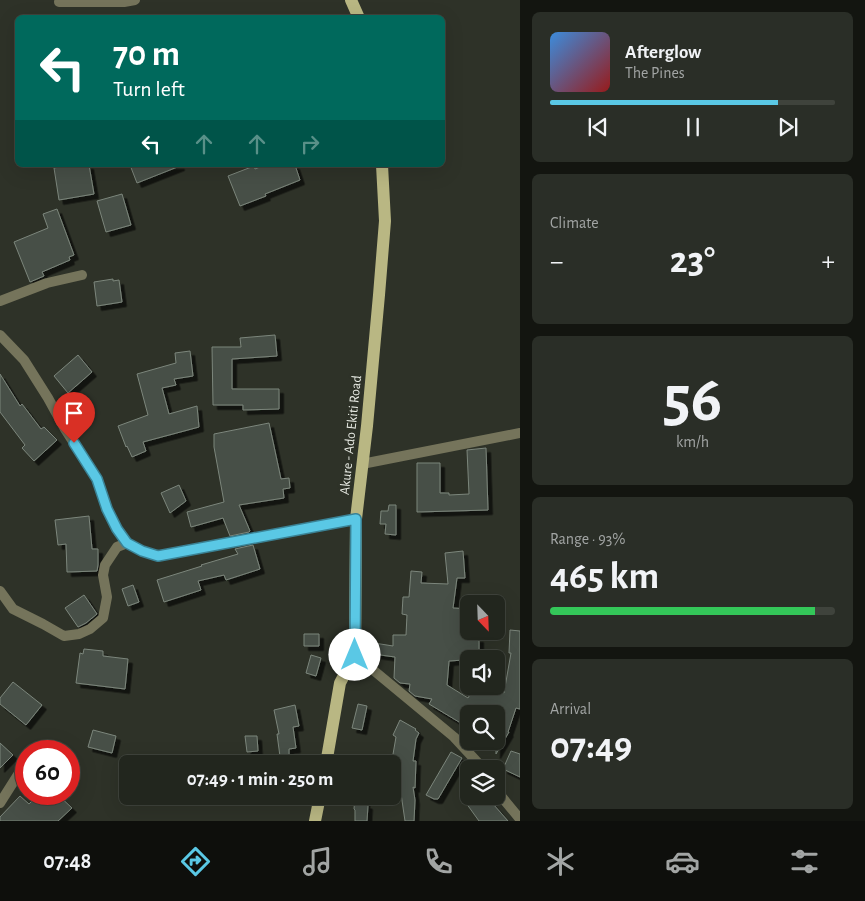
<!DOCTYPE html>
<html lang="en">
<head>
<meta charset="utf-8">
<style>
	:root { --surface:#22261e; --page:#2a2e27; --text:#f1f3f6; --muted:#a2a5a4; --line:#3f433c; --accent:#5ac8e5 }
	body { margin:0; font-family:"Alegreya Sans",sans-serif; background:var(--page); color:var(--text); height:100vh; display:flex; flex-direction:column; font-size:19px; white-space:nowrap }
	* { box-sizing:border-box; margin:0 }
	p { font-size:16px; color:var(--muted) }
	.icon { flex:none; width:28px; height:28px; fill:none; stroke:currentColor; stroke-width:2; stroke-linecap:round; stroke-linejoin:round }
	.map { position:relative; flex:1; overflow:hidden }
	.sheet { display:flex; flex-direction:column; gap:12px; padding:12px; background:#131510; width:345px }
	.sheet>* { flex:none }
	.banner { position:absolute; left:15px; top:15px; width:430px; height:152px; border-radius:8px; box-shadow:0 5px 20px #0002,0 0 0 1px var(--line); background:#00695c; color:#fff; overflow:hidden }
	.needle { width:32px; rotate:157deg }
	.buttons { position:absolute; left:460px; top:595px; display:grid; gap:10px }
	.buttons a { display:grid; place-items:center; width:45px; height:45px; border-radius:8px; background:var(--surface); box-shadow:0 5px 20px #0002,0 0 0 1px var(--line); font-size:25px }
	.speed { position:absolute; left:15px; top:740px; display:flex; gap:10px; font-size:25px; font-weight:700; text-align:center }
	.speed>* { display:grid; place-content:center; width:65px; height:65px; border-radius:50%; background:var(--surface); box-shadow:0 5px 20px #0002,0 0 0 1px var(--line); line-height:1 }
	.speed .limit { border:8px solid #d22; background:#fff; color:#111 }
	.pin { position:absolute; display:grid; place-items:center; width:42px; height:42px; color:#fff; margin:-51px -21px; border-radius:50% 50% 50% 0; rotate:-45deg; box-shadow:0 0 5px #0007 }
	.pin .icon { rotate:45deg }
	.me { position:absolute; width:55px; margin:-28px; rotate:0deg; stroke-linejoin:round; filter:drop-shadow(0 0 4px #0008) }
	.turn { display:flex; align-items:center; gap:18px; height:105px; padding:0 15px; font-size:22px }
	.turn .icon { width:65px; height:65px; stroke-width:2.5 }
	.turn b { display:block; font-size:35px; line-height:42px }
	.lanes { display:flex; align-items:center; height:48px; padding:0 15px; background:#0003; justify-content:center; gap:25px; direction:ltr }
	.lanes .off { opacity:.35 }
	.big { font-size:38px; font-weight:600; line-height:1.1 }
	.sheet .tile { flex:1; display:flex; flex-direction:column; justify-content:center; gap:8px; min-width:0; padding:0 18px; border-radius:8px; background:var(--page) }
	.sheet .dial { align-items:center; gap:0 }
	.dial b { font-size:65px; line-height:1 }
	.song { display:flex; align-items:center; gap:15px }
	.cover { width:60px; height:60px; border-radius:8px; background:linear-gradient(135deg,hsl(210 70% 55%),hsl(0 70% 35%)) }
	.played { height:5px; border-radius:2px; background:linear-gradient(90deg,var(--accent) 80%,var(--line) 80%) }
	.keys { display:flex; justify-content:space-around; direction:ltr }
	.heat { display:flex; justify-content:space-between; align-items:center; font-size:28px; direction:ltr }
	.charge { height:8px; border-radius:4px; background:linear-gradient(90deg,#34c759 93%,var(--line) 0) }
	.trip { position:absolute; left:119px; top:755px; width:282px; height:50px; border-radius:8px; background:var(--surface); box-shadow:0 5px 20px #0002,0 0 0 1px var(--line); font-weight:600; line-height:50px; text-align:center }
	.menu { display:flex; height:80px; justify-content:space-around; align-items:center; background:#0e0f0c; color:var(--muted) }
	.menu .icon { width:35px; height:35px }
	.menu .active { color:var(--accent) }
	.menu b { font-size:22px; color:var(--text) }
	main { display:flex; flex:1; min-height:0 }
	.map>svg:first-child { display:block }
</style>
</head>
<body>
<main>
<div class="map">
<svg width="520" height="821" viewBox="0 0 520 821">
	<defs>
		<filter id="shadow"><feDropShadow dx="4.5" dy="4.5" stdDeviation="0" flood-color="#0009"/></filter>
	</defs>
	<rect width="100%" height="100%" fill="#2e3228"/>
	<path fill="#474f46" stroke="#7c867c" filter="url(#shadow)" d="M64 165H89L94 194 59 200 54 168 65 166Z
		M130 165H180V166L137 183Z
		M265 165H295L300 180 265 194 266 196 240 206 228 176 254 166 255 169Z
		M122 194 131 225 106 232 97 201Z
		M57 209 74 255 69 257 70 260 42 272 44 276 30 282 14 242 48 228 43 214Z
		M113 279V281L119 280 122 302 97 306 94 282Z
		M275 335 277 356 232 359V389H279V409L243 410V405H213L212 347H241L240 338Z
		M190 351 193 376 174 379 176 385 162 388 169 414 197 406 199 427 143 442 146 451 132 457 127 446 126 447 118 426 148 415 137 374 176 363 175 353Z
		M78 355 92 372 68 393 54 376Z
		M0 374 20 406 22 404 41 429 44 427 57 440 34 461 22 448 25 445 0 412Z
		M269 423 281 479 289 478 290 488 283 489 284 498 239 505 250 531 249 532 230 536 223 518 191 527 187 512 224 502 214 447V434Z
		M486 448 488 510 417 512V463H440V493H449V495L469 494 467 450Z
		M179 485 186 501 170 513 161 493Z
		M389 505H396V535L385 534 386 524H380L381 511H388Z
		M89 516 92 549H98V565L97 571 67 572 66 544 58 545 55 520Z
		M253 545 260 569 226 580 224 575 198 581 201 590 164 602 157 580 202 566 201 565 238 554 235 549Z
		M463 551 465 578H457L453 608 469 609 468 638H479V659L449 661 447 685 468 698 475 686H493L504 693 511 653H509L510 630 520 631V709L516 708 508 732H509L496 754V714H469V728L429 704 432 699 415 696 409 691 410 684 400 683 394 678 395 657 366 653 368 642 393 646V635H406L407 615 402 614 403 597H409L411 571 422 572 421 583 448 584 445 553Z
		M133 585 139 602 128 606 122 589Z
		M84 595 97 614 86 623 78 627 65 608Z
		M304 634H319V646H304Z
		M84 649 103 651V656L128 659 125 689 76 683 80 653 83 654Z
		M311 655 321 658 316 676 306 673Z
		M13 682 42 705 26 725 0 704V698Z
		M358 704 367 706 362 730 352 728Z
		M295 705 299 726 293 727 296 748 289 749V764H281L277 734H279L274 710Z
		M400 720 416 729 415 730 419 733 416 739 413 761H416L415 788 413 787 415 800 414 821H405L399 780 392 779V760L396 737 393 735Z
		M93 730 116 736 112 753 88 747Z
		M245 736H257L258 751 247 752Z
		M0 743 13 755 0 768Z
		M511 751 520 754V777L503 769Z
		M451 752 462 758 438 799H434L426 795Z
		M39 794H57L72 808 58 821H0V817L20 796 29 804Z
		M355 796H366L365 804 368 805 367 821H355V810L354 809Z
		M461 796H486L508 821H479Z"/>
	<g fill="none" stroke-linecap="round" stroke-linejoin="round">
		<path stroke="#75745b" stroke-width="10" d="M59 2H124L135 0
			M0 301 47 283 82 275
			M0 335 24 360 48 398 65 429 97 479 107 509 117 529 127 543 142 551 158 556 356 519
			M362 464 520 433
			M0 591 13 609 43 624 64 636 79 634 90 629 103 618 107 597 103 575 105 565 117 547 127 543
			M355 655 454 737 478 763 482 769
			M33 751 34 749
			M496 790 520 819
			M0 803 26 762"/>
		<path stroke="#b9b783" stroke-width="12" d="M351 0 359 18
			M326 764 340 683 355 655 356 519 367 426 379 295 385 221 382 165
			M315 821 320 796"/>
	</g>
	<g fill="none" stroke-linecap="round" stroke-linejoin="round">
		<defs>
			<path id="route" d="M74 443 97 479 107 509 117 529 127 543 142 551 158 556 356 519 355 655"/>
		</defs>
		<use href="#route" stroke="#3a8295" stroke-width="12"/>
		<use href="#route" stroke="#5ac8e5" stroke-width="9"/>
	</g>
	<g text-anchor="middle" stroke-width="5" stroke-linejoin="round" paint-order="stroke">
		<g font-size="14" fill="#e7eae3" stroke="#2e3228">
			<text transform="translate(350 435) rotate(-84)" y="5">Akure - Ado Ekiti Road</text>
		</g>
	</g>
</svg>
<div class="buttons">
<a><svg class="needle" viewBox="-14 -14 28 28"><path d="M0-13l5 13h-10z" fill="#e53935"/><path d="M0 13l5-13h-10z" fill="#a2a5a4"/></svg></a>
<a><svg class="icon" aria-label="sound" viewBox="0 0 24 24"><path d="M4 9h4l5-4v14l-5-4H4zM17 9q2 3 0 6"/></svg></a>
<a><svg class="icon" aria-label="search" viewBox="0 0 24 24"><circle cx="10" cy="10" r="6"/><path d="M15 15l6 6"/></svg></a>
<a><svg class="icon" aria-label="layers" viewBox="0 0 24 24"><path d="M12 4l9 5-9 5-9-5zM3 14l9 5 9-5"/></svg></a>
</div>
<div class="speed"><div class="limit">60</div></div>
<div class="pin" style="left:74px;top:443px;background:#d93025"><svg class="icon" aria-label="arrive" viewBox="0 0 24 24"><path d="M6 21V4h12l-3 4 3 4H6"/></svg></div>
<svg class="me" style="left:355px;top:655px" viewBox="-20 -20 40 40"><circle r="19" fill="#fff"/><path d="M0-13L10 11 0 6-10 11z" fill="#5ac8e5"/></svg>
<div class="trip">07:49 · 1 min · 250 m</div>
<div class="banner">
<div class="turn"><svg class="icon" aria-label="left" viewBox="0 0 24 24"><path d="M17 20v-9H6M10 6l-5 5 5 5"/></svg><div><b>70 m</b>Turn left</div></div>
<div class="lanes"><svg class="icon" aria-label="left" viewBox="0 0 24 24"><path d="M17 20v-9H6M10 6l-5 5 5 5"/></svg><svg class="icon off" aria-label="ahead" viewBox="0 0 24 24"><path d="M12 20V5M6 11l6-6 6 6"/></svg><svg class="icon off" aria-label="ahead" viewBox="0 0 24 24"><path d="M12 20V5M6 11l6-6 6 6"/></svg><svg class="icon off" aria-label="right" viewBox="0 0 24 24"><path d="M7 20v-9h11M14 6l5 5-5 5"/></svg></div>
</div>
</div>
<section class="sheet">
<div class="tile">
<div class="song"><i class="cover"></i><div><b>Afterglow</b><p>The Pines</p></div></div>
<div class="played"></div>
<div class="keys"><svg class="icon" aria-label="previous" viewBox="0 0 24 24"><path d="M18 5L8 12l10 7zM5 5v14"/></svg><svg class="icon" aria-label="pause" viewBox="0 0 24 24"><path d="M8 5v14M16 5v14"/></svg><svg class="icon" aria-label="next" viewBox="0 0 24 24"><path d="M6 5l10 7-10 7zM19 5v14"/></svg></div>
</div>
<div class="tile"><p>Climate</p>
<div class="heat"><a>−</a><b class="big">23°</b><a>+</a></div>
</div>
<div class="tile dial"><b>56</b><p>km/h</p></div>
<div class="tile"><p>Range · 93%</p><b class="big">465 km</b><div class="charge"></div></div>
<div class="tile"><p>Arrival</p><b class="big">07:49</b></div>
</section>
</main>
<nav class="menu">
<b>07:48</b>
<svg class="icon active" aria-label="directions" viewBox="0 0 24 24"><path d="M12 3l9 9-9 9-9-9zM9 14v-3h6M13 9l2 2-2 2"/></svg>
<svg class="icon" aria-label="music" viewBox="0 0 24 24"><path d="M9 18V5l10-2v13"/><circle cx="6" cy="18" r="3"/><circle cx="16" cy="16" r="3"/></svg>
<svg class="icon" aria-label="phone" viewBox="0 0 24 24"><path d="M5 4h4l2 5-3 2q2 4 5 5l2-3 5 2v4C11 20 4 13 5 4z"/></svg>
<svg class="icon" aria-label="climate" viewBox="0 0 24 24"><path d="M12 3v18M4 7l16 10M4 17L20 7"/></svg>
<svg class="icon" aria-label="car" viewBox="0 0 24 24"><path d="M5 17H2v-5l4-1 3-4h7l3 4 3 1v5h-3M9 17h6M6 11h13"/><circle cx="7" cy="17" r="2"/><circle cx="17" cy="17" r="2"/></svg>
<svg class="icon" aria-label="filters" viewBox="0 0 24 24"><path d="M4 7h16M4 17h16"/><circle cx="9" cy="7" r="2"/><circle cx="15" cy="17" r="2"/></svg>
</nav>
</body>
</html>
